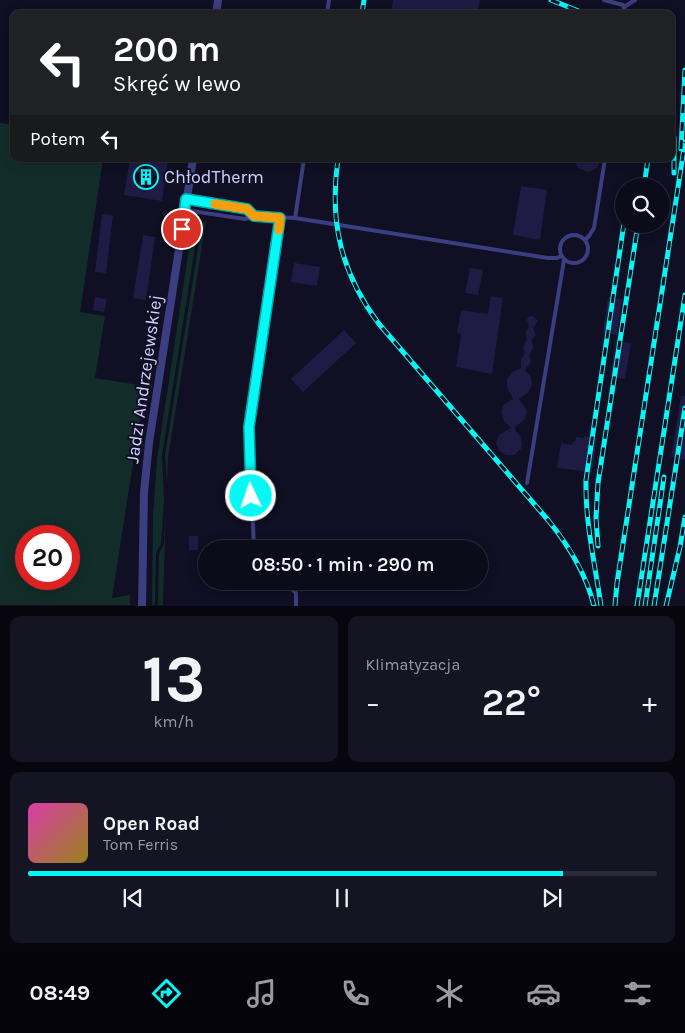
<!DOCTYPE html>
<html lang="pl">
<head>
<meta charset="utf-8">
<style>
	:root { --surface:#0c0b1a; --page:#151423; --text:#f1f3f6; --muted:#9a9ba2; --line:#2c2b39; --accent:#05f7f6 }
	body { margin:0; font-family:Karla,sans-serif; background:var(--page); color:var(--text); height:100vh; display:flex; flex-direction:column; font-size:19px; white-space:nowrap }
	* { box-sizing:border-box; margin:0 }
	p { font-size:16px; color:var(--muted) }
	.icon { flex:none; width:28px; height:28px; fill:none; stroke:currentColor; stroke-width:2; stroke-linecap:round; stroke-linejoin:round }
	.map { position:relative; height:606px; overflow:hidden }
	.drawer { display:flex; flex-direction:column; gap:10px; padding:10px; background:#07060e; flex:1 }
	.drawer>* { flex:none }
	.banner { position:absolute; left:10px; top:10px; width:665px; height:152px; border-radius:10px; box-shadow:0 2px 12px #0003,0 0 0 1px var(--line); background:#202124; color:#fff; overflow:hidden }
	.buttons { position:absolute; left:615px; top:178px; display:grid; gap:10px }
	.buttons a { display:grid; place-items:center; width:55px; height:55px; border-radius:50%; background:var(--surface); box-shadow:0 2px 12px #0003,0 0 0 1px var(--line); font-size:25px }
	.speed { position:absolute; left:15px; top:525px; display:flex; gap:10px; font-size:25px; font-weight:700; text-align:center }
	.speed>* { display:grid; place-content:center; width:65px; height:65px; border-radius:50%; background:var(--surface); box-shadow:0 2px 12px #0003,0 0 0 1px var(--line); line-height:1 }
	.speed .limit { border:8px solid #d22; background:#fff; color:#111 }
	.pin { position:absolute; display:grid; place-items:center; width:42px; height:42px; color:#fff; margin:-21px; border:2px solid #fff; border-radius:50%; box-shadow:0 1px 5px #0007 }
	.me { position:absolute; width:55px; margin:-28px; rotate:357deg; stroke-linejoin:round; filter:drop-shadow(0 0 4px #0008) }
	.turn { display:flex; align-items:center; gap:18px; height:105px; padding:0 20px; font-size:22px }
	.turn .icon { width:65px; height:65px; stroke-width:2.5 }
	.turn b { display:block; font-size:35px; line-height:42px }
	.then { display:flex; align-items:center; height:48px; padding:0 20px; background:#0003; gap:10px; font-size:19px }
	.big { font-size:38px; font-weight:600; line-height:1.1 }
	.drawer .tile { flex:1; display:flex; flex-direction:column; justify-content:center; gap:8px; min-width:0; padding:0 18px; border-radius:10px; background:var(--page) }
	.drawer .dial { align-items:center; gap:0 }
	.dial b { font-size:65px; line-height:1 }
	.song { display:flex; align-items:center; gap:15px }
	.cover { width:60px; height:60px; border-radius:8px; background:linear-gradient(135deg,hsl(320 70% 55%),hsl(50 70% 35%)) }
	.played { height:5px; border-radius:2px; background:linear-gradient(90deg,var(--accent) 85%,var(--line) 85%) }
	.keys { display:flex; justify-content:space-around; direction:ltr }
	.heat { display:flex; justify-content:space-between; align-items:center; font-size:28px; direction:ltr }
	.drawer .tiles { flex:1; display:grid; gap:10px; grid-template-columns:1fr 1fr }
	.tile:last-child { grid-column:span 2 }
	.trip { position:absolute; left:198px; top:540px; width:290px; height:50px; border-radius:25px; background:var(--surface); box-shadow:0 2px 12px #0003,0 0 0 1px var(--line); font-weight:600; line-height:50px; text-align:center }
	.dock { display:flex; height:80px; justify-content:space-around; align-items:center; background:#05040a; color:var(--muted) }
	.dock .icon { width:35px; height:35px }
	.dock .current { color:var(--accent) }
	.dock b { font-size:22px; color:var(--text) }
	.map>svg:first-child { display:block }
</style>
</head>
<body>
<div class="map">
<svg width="685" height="606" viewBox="0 0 685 606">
	<rect width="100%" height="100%" fill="#100f23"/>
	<path fill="#122d29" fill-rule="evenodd" d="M0 123 14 125V159H103L80 312 105 316 95 378 145 386 112 598 130 595V605H0ZM69 536V579H26V536Z
		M206 221 168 458 167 485 165 455 202 223Z
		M199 222 162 455 164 501 161 543 156 554 155 605H152L153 517 157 459 191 236 194 228Z
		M166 504 163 605H158L159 554 164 544Z"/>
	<path fill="#1f1b44" d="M393 0H480L477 14H391Z
		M130 159H168L162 201 124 195Z
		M574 159H601L597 168 589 172 585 171 578 168Z
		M521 186 547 190 540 240 513 235Z
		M102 214 113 215 106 273 95 272Z
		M143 235 155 237 146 300 133 298Z
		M294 263 320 267 317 286 291 282Z
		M470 268 483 270 478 295 465 293Z
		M491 296 503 298 492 374 456 367 461 334 457 333 461 310 488 314Z
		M95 297 107 299 104 312 93 310Z
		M608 297 622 299 617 335 603 333Z
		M533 316 538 321 533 328 536 335 531 341 534 347 529 355 531 362 525 370 531 377 532 385 528 393 519 399 527 411 525 419 514 428 521 437 522 445 521 449 514 455H506L499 451 496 443 499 435 511 428 504 421 501 413 503 405 513 399 507 387V379L512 372 521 368V360L525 353 523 347 527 340 525 333 529 327 527 320 528 317Z
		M344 330 356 343 303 392 291 379Z
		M616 341 631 343 625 379 610 377Z
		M681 396H685V460L671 457Z
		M584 436 597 438 592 472 557 468 561 443 572 445 573 442H575L576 437 584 438Z
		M189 536H198V550H189Z"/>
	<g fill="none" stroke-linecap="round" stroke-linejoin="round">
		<path stroke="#3b3f81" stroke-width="4" d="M604 0 623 5 626 14
			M624 7 635 0
			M327 14 329 0
			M304 159 295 218 548 258H557L561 256
			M188 199 247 209 254 216
			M185 210 245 219 254 216 295 218
			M560 249a14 14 0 1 1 28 0a14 14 0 1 1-28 0Z
			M585 240 589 236 594 228 605 159
			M527 483 564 260
			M254 549 249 427 280 218
			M279 581 288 585 296 593V606"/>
		<path stroke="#3b3f81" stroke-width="8" d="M216 14 218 0
			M142 606 144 492 149 443 193 159"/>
		<defs>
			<path id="rail" d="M551 0 586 14
				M362 14 364 0
				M671 125 674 138V173
				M681 149 685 70
				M338 159C329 222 341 273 379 324L548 520C569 546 586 573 594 606
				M644 186 648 159
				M598 546 596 518 598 483 638 224
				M601 606C595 564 585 522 586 480L624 223
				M615 606 617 583 685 142
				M637 606 685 295
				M645 606 664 477
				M654 606 685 408
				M666 606 680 547 685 517"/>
		</defs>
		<use href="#rail" stroke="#05f7f6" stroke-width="5"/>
		<use href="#rail" stroke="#100f23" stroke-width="3" stroke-dasharray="9" stroke-linecap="butt"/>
	</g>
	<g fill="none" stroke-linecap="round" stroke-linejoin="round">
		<defs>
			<path id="route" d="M182 229 186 199 247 209 254 216 280 218 249 427 251 496"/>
		</defs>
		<use href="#route" stroke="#03a1a0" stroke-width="12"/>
		<use href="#route" stroke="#05f7f6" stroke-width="9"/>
		<path stroke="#f59e0b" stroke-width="9" d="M215 204 247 209 254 216 280 218 279 230"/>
	</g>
	<defs>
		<symbol id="building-ring" viewBox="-11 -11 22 22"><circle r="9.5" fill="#100f23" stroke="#05f7f6" stroke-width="1.5"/><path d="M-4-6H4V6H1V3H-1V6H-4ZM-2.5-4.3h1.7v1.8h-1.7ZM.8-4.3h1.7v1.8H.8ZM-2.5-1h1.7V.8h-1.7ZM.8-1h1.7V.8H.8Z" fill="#05f7f6"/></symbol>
	</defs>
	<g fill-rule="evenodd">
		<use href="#building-ring" x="132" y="163" width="28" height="28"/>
	</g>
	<g text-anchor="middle" stroke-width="4" stroke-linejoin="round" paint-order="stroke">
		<g font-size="18" fill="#d2d2fe" stroke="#100f23" text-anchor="start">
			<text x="164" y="183">ChłodTherm</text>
		</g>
		<g font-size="18" fill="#d2d2fe" stroke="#100f23">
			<text transform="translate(144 379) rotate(-82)" y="6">Jadzi Andrzejewskiej</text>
		</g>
	</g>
</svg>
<div class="buttons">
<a><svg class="icon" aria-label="search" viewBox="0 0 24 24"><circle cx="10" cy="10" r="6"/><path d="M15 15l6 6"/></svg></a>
</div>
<div class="speed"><div class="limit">20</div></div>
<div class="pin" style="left:182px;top:229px;background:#d93025"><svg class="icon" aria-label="arrive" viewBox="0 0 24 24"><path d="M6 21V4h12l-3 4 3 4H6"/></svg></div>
<svg class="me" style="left:251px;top:496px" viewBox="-20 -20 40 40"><circle r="17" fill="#05f7f6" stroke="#fff" stroke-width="3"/><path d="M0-11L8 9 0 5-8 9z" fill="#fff"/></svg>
<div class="trip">08:50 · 1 min · 290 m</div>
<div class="banner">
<div class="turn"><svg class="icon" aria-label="left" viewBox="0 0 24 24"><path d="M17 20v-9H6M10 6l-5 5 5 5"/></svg><div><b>200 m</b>Skręć w lewo</div></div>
<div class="then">Potem<svg class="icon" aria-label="left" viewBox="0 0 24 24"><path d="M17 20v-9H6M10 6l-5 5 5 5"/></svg></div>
</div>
</div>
<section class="drawer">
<div class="tiles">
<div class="tile dial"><b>13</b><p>km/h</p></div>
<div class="tile"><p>Klimatyzacja</p>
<div class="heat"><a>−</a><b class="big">22°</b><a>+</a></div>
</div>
<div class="tile">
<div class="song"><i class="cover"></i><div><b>Open Road</b><p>Tom Ferris</p></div></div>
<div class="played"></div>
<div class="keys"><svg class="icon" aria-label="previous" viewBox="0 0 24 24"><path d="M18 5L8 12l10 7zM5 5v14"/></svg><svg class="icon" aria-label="pause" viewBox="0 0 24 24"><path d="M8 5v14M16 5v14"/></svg><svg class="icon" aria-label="next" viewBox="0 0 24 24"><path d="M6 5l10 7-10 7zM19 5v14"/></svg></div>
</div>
</div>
</section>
<nav class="dock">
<b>08:49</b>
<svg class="icon current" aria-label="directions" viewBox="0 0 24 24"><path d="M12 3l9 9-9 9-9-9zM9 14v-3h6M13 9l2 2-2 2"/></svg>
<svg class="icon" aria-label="music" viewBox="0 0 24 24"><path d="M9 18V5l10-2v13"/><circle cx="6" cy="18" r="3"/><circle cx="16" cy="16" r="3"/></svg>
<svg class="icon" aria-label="phone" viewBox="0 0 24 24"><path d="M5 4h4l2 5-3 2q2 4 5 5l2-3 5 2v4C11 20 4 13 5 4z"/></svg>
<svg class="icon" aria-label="climate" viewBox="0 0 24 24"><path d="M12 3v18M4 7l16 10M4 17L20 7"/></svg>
<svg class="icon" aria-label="car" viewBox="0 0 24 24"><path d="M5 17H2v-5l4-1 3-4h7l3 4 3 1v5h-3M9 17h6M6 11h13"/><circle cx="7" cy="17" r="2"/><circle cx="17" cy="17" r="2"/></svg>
<svg class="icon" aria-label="filters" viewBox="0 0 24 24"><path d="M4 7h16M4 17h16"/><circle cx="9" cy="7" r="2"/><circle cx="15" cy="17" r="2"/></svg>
</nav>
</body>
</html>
